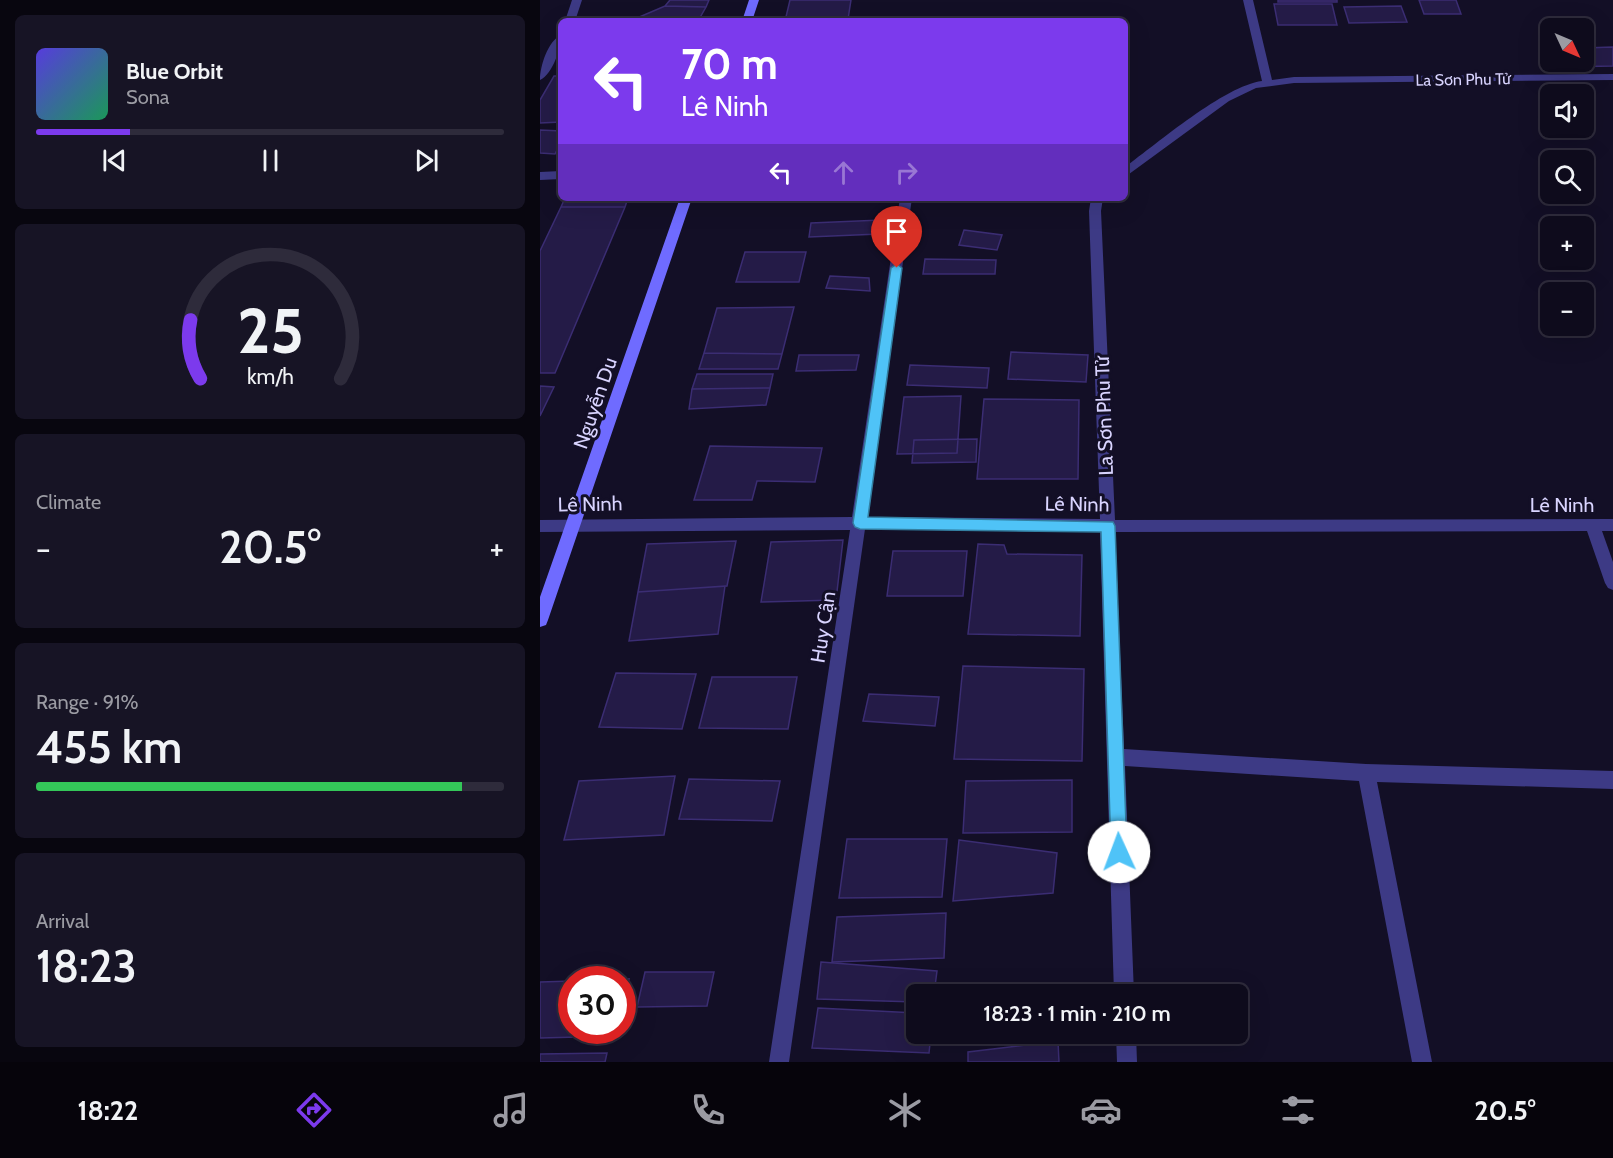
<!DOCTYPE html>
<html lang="en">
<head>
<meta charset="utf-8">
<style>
	:root { --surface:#0e0b1c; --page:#171425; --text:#f1f3f6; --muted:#9b9ba3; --line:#2e2b3b; --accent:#7c3aed }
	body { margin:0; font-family:Cabin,sans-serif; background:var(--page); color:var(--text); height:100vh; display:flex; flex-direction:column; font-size:22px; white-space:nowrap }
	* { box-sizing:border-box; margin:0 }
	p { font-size:20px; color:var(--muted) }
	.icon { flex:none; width:33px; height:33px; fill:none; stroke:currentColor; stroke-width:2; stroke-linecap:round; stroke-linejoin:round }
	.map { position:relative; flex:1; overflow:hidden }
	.side { display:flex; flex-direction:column; gap:15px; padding:15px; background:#08060f; width:540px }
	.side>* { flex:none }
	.hud { position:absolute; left:18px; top:18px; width:570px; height:183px; border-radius:9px; box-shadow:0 6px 24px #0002,0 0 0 2px var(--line); background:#7c3aed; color:#fff; overflow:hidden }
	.needle { width:39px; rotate:134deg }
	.controls { position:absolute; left:1000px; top:18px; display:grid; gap:12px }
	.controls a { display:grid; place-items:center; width:54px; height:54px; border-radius:9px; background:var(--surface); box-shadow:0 6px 24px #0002,0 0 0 2px var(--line); font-size:30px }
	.speed { position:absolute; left:18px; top:966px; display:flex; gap:12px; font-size:30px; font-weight:700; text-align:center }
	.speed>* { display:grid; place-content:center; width:78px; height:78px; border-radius:50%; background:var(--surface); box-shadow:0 6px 24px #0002,0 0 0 2px var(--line); line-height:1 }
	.speed .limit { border:9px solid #d22; background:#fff; color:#111 }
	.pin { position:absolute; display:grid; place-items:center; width:51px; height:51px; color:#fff; margin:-62px -26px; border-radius:50% 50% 50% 0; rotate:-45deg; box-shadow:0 0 6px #0007 }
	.pin .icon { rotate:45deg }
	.me { position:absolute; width:66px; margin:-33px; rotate:358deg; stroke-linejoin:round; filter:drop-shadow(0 0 4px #0008) }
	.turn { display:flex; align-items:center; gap:21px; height:126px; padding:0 24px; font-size:27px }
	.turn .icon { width:78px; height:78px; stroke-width:2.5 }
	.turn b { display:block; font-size:42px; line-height:51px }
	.lanes { display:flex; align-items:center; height:57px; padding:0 24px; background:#0003; justify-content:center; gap:30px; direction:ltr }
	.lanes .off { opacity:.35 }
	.big { font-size:45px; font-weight:600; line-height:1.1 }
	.side .widget { flex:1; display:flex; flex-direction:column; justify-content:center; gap:9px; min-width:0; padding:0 21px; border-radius:9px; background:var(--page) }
	.side .dial { align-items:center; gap:0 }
	.dial svg { height:156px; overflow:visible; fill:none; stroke:var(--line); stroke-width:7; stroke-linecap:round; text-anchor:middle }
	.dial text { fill:var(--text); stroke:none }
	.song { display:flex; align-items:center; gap:18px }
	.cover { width:72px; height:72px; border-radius:9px; background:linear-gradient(135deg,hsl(250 70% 55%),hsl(150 70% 35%)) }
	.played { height:6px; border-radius:3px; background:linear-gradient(90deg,var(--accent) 20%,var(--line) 20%) }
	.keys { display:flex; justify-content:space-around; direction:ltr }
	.heat { display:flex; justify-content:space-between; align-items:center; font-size:33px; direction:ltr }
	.charge { height:9px; border-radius:4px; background:linear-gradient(90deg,#34c759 91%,var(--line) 0) }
	.trip { position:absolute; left:366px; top:984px; width:342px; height:60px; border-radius:9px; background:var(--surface); box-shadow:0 6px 24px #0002,0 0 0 2px var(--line); font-weight:600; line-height:60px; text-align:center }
	.tab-bar { display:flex; height:96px; justify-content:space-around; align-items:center; background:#06040b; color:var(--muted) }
	.tab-bar .icon { width:42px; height:42px }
	.tab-bar .active { color:var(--accent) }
	.tab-bar b { font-size:27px; color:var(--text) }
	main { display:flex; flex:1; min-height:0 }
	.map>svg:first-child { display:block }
</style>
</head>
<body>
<main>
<section class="side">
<div class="widget">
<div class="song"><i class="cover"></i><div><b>Blue Orbit</b><p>Sona</p></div></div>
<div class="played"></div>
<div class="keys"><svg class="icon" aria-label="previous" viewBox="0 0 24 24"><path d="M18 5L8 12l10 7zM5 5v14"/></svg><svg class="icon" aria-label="pause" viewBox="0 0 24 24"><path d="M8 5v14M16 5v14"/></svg><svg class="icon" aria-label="next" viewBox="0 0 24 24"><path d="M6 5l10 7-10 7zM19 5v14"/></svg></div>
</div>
<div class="widget dial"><svg viewBox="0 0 100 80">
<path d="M14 69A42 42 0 1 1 86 69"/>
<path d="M14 69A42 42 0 0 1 9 39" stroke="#7c3aed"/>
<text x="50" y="56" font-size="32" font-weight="700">25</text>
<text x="50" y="72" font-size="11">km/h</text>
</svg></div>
<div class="widget"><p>Climate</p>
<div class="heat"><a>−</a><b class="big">20.5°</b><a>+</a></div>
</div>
<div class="widget"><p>Range · 91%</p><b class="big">455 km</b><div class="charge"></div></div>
<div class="widget"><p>Arrival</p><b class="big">18:23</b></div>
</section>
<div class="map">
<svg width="1073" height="1062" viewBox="0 0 1073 1062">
	<rect width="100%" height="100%" fill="#130f26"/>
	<path fill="#241b47" stroke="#3b2d73" stroke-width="1.5" d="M130 0H169L166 7 125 6Z
		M250 0H311L308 19 245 21Z
		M738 0H797V2H738Z
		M879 0H916L921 14H884Z
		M734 4H792L797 25H738Z
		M125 6 166 7 158 21H90Z
		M861 6 867 22 809 23 804 7Z
		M1073 47V66L1020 67 1017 62H1044V48Z
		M14 76H21V122L0 123V100Z
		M0 130 21 131V142L15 154 0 153Z
		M25 198H88L85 207H21Z
		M21 207H85L15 373H0V251Z
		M341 220 339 234 269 237 271 223Z
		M424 230 462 235 457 250 419 245Z
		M205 252H266L259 282H196Z
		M385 259 456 260 455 274H383Z
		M290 276 329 278 330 291 286 288Z
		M254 307 242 354 164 353 177 308Z
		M471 352 548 355 546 382 468 379Z
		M164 353 242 354 238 369H159Z
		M259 355H319L316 370 256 371Z
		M370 365 449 368 447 388 367 385Z
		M157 374H233L230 388 152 389Z
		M0 386 14 387 0 416Z
		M230 388 226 405 149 409 152 389Z
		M421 396 417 453 357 454 364 397Z
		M444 399 539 400 538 479H437Z
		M437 439 436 462 372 463 374 440Z
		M170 446 282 448 275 482 217 481 212 500H154Z
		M303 540 296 600 221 602 231 542Z
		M196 541 187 586 98 592 107 544Z
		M438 544 464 545 467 554 542 555 540 636 428 634Z
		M353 551H427L423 596H347Z
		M185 586 178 634 89 641 98 592Z
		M423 666 544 669 542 761 414 759Z
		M76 673 156 674 142 729 59 727Z
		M172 677H257L248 729 159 728Z
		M329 694 399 697 395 726 323 721Z
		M135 776 124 835 24 840 39 781Z
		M149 779 240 781 232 821 139 819Z
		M532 780V832L423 833 426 781Z
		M307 839H407L402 897 299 898Z
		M419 840 517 853 513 893 413 901Z
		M406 913 404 958 292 962 297 917Z
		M281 962 397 971 394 994H376V1002L277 999Z
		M105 972H174L167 1006 97 1007Z
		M89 979 82 1011V980H81Z
		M32 981V1030H78L77 1036 0 1038V982Z
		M278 1008 376 1013V1034H391L389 1053 272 1048Z
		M518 1041 519 1062H428V1052Z
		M67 1053 65 1062H0V1054Z"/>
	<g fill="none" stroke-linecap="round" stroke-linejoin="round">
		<path fill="#3d3a85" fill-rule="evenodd" d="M32 0H42L35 21H25Z
			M703 0H713L732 80 754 77 1073 74V80L754 83 716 88 689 101 585 177V167C618 143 684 86 722 81Z
			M21 35C21 48 13 74 0 80 0 66 8 41 21 35Z
			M21 171V179L0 180V172Z
			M360 198H372L327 517 560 519 549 211 551 198H563L561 211 575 520 1073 519V531H1062L1073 562V590L1068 588 1065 583 1047 531 575 532 584 749 826 764 1073 771V789L837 782 892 1062H872L819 781 585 766 594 994H574L560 532 325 529 249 1062H229L310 530 0 532V520L312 517Z
			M576 1034H596L597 1062H577Z"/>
		<path fill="#6f6bff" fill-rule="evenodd" d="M209 0H219L212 21H202Z
			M140 198H152L8 620 6 625 0 627V597Z"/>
	</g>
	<path fill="#4fc3f7" stroke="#337fa1" stroke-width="1.5" d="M357 264 362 268 328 517 573 522 575 526 587 852 585 858 579 860 573 858 571 852 561 532 320 529 315 527 313 523 351 268Z"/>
	<g text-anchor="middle" stroke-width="6" stroke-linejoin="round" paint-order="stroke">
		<g font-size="16" fill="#d9d4ff" stroke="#130f26">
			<text transform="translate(923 79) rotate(-1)" y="6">La Sơn Phu Tử</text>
		</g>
		<g font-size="20" fill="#d9d4ff" stroke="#130f26">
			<text transform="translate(55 403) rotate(-71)" y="7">Nguyễn Du</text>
			<text transform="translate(564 416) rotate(-92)" y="7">La Sơn Phu Tử</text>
			<text transform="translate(50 504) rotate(-1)" y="7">Lê Ninh</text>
			<text transform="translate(537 504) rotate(1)" y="7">Lê Ninh</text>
			<text x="1022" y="512">Lê Ninh</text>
			<text transform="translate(283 627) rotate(-81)" y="7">Huy Cận</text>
		</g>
	</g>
</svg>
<div class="controls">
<a><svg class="needle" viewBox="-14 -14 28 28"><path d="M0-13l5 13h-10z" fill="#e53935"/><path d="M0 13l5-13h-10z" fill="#9b9ba3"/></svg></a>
<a><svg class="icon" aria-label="sound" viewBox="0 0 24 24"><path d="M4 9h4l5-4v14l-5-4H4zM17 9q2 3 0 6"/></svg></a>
<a><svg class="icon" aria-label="search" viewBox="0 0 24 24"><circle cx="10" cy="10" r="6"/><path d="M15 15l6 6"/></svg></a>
<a>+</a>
<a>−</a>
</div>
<div class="speed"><div class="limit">30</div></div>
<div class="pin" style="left:357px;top:268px;background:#d93025"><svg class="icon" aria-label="arrive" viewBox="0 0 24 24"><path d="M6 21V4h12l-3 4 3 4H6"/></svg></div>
<svg class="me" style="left:579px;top:852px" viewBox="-20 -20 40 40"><circle r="19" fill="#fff"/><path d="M0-13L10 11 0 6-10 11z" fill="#4fc3f7"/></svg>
<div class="trip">18:23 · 1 min · 210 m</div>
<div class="hud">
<div class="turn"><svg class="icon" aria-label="left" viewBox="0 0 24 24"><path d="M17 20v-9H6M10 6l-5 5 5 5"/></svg><div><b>70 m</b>Lê Ninh</div></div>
<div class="lanes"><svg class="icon" aria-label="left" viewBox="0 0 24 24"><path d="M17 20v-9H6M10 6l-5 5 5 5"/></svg><svg class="icon off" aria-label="ahead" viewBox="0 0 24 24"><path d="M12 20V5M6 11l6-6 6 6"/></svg><svg class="icon off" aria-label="right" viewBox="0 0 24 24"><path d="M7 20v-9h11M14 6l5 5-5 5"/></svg></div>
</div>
</div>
</main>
<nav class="tab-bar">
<b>18:22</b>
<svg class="icon active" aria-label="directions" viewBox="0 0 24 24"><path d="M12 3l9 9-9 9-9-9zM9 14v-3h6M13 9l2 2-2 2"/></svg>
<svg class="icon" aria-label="music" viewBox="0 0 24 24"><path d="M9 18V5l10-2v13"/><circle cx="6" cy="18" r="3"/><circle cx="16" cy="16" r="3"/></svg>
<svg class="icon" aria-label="phone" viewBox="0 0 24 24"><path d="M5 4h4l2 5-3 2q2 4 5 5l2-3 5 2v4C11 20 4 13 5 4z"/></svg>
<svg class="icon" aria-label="climate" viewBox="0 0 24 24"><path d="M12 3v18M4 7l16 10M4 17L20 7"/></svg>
<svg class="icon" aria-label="car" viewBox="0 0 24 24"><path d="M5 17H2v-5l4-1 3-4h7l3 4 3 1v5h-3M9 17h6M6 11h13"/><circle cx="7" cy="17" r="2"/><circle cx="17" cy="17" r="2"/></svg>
<svg class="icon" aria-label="filters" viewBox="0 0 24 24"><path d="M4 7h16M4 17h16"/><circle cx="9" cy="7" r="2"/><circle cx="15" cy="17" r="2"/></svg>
<b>20.5°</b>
</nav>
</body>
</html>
